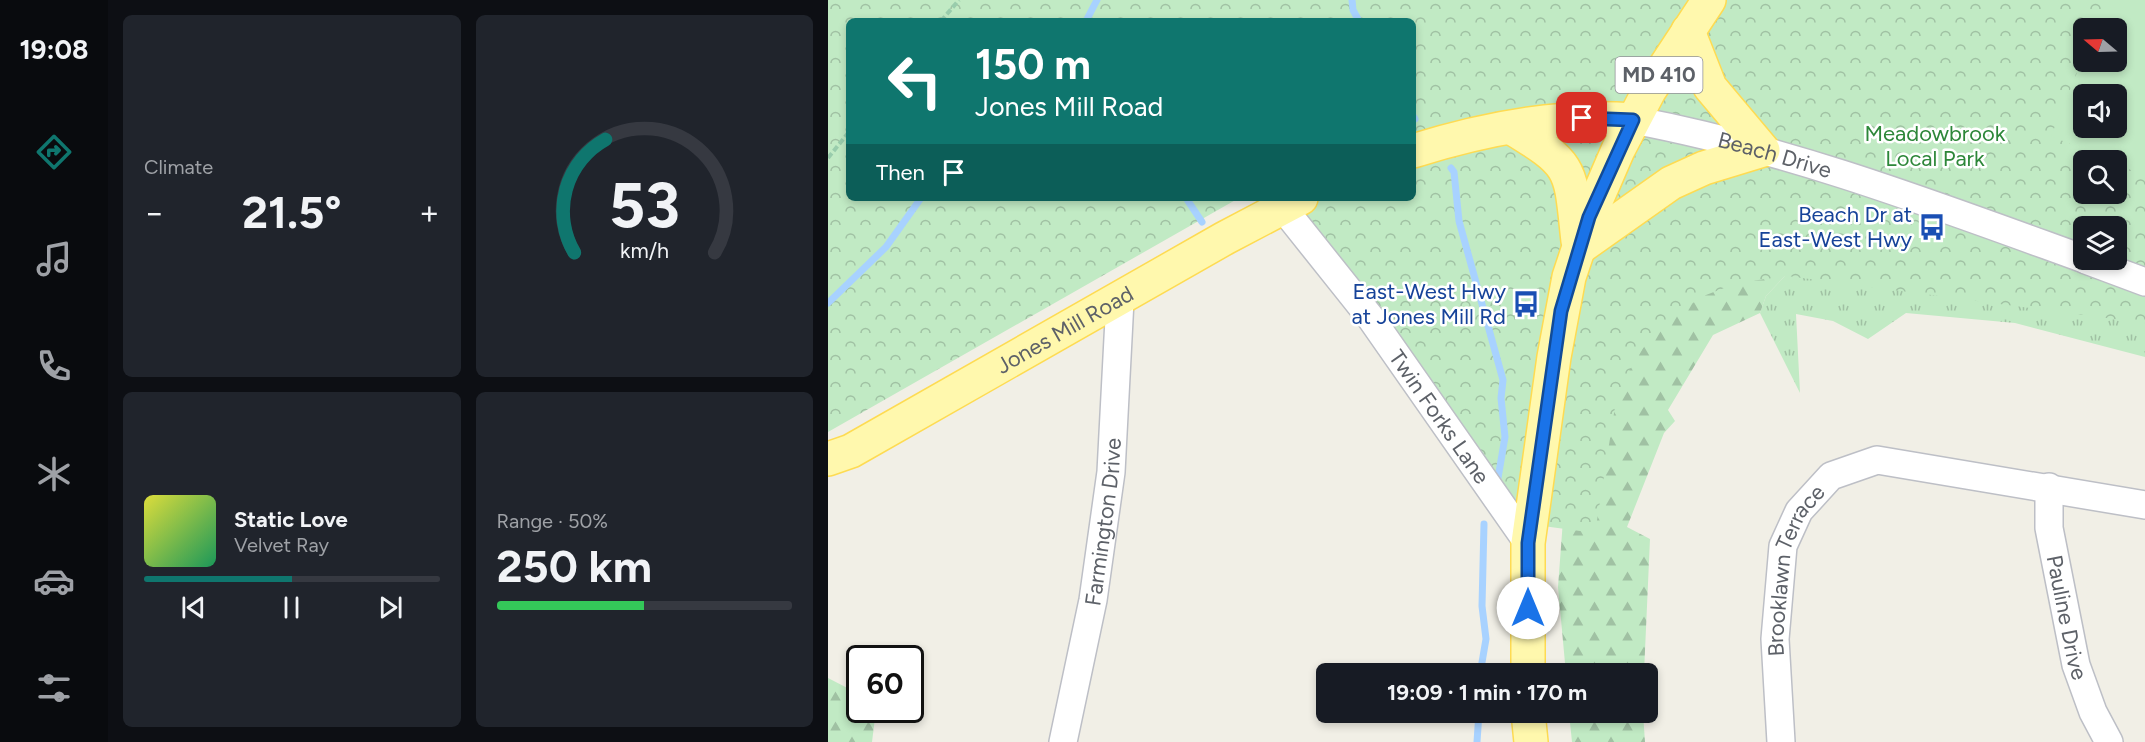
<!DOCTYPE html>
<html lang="en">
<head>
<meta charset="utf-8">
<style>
	:root { --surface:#171b24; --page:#20242c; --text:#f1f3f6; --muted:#9ea1a6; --line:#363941; --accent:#0f766e }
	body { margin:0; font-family:Figtree,sans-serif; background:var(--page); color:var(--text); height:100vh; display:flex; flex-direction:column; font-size:22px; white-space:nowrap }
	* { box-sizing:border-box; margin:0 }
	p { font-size:20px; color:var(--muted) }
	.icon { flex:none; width:33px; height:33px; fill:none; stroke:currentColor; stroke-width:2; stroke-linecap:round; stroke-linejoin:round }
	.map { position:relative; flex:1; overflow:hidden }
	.panel { display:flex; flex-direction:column; gap:15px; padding:15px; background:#0d0f14; width:720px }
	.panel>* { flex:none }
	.banner { position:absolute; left:18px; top:18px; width:570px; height:183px; border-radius:9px; box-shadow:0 3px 9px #0003; background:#0f766e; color:#fff; overflow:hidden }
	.needle { width:39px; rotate:289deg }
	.tools { position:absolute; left:1245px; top:18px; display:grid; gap:12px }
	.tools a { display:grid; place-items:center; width:54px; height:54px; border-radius:9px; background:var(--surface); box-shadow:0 3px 9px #0003; font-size:30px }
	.speed { position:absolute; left:18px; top:645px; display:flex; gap:12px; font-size:30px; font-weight:700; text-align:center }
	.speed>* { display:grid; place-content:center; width:78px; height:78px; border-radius:50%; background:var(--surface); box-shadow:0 3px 9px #0003; line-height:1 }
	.speed .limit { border:3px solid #111; border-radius:9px; background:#fff; color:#111 }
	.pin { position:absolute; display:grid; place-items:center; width:51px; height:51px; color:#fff; margin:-26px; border-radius:12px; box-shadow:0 3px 9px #0006 }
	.me { position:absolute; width:66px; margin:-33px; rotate:0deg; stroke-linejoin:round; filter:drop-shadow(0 0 4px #0008) }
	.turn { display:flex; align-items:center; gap:21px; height:126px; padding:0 30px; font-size:27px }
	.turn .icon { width:78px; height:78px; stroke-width:2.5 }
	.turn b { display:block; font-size:42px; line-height:51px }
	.then { display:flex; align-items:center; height:57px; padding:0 30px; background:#0003; gap:12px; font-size:22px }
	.big { font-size:45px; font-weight:700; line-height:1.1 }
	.panel .card { flex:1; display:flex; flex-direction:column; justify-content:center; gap:9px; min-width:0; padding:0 21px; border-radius:9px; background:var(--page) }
	.panel .dial { align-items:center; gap:0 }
	.dial svg { height:156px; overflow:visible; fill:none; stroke:var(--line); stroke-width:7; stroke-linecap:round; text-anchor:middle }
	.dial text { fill:var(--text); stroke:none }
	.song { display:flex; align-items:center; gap:18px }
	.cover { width:72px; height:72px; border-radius:9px; background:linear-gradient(135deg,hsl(60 70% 55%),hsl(150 70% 35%)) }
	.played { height:6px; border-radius:3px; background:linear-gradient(90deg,var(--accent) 50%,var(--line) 50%) }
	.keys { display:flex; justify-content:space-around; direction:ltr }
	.heat { display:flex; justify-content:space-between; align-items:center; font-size:33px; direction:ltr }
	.charge { height:9px; border-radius:4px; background:linear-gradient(90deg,#34c759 50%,var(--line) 0) }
	.panel .tiles { flex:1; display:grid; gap:15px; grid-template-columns:repeat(2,1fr) }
	.trip { position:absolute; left:488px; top:663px; width:342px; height:60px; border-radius:9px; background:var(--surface); box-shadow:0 3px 9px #0003; font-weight:700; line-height:60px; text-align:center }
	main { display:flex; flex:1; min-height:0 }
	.tab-bar { display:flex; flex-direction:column; width:108px; justify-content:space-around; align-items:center; background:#090b0e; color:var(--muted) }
	.tab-bar .icon { width:42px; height:42px }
	.tab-bar .selected { color:var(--accent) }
	.tab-bar b { font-size:27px; color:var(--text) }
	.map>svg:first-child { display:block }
</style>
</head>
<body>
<main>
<nav class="tab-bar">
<b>19:08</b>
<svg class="icon selected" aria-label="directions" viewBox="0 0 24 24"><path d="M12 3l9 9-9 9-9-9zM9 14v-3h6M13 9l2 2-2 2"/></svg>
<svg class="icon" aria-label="music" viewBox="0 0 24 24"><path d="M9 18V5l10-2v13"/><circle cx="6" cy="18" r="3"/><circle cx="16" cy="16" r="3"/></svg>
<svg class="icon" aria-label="phone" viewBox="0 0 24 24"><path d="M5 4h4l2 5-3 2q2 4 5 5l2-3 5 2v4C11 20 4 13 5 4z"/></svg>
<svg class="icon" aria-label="climate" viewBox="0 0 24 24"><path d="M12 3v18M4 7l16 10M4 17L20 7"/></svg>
<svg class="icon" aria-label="car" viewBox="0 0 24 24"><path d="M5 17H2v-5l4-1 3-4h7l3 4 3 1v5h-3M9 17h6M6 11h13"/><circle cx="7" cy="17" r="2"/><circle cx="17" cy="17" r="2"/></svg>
<svg class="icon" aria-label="filters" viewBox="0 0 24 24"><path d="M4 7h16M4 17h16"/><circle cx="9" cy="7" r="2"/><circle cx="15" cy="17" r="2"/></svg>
</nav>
<section class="panel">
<div class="tiles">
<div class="card"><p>Climate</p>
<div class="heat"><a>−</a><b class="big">21.5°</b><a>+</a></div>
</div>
<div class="card dial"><svg viewBox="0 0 100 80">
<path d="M14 69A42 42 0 1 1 86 69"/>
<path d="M14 69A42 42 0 0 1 30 11" stroke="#0f766e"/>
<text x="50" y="56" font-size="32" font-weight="700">53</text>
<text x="50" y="72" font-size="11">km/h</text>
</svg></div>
<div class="card">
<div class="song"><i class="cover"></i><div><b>Static Love</b><p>Velvet Ray</p></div></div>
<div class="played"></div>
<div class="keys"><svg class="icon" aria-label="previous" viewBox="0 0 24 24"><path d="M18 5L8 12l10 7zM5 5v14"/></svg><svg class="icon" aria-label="pause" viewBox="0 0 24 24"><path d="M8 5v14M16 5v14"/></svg><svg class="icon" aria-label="next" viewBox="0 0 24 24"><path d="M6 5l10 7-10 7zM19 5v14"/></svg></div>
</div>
<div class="card"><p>Range · 50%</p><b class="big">250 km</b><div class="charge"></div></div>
</div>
</section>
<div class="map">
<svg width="1317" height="742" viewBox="0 0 1317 742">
	<defs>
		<pattern id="grass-tufts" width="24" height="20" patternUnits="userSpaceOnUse" patternTransform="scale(1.5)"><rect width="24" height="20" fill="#c1eac4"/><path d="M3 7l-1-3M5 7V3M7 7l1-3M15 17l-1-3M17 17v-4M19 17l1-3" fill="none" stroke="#a0c1a3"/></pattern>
		<pattern id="forest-firs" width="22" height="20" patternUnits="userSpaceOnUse" patternTransform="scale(1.5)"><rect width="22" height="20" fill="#c1eac4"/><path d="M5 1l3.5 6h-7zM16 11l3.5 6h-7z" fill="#a0c1a3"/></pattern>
		<pattern id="park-crowns" width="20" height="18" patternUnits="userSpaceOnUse" patternTransform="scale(1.5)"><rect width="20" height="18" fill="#c1eac4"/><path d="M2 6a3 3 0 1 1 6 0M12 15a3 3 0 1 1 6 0" fill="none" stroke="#a0c1a3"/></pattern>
	</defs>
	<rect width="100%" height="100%" fill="#f1efe6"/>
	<path fill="url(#grass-tufts)" d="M942 176 986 181 1133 231 1303 300 1317 303V357L1187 323 1078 313 1040 339 1005 321 968 314 972 393 932 313 938 296 971 261H985L976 227 938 215 908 213 825 276 809 263 793 261 763 329C765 317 765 304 767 292 783 207 868 182 942 176Z"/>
	<path fill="url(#forest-firs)" d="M971 261 938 296 932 313 885 335 840 410 847 421 836 433 799 527 822 539 816 673 738 674 730 587 741 439 763 329Z
		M0 678 31 694 32 710H48L44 742H0Z
		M741 713H815L817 742H744Z"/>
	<path fill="url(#park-crowns)" fill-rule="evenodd" d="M0 0H1317V323L959 276 909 283 878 295 850 312 815 348 798 376 787 407 767 533 700 524 461 198H585V21H21V198H411L0 432ZM1256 28H1288V62H1256ZM1256 94H1288V128H1256ZM1256 160H1288V194H1256ZM1256 226H1288V260H1256Z"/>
	<path fill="#c1eac4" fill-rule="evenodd" d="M1280 0H1317V176L1289 164 1288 160H1280L1223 136 1255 58 1256 62H1288V28H1268ZM1256 94H1288V128H1256Z"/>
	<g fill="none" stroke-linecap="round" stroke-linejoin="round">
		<path stroke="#a8d2ff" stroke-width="7" d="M524 0 525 10 531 21
			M258 21 269 0
			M585 116 587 119
			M623 168 626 172 631 221 675 380 673 398 677 437 669 484
			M358 198 374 222
			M0 303 58 247 93 198
			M652 674 658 639 654 606 656 524
			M649 742 651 712"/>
		<defs>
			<g id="minor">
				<path id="s1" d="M805 120C960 149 1107 205 1256 259"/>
				<path id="s2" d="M455 208 542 317 700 543"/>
				<path d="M1258 260 1317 282"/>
				<path id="s3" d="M1221 487V528L1248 665 1265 712 1281 742"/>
				<path id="s4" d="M235 742 265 600 283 472 292 300"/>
				<path id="s5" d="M953 742 947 639 955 546 971 511 1003 476 1049 460 1317 505"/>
			</g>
			<g id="major">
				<path d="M684 128C747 166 742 169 750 241"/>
				<path d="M585 151C655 129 732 114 805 120"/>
				<path d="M751 248 843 183 876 168 935 150 882 87 860 31"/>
				<path id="s6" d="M0 459 23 451 397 238 473 198"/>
				<path d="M700 674V543L726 357 741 277 761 217 790 150 821 91 881 0"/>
				<path d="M700 712 703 742"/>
			</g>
		</defs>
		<use href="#minor" stroke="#bdbfc6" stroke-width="30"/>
		<use href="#major" stroke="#fedb52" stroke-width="36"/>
		<path stroke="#99ccac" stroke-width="4" stroke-dasharray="6 3" stroke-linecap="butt" d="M113 21 131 0
			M0 158 21 132"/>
		<use href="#minor" stroke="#fff" stroke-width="27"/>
		<use href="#major" stroke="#fff8ad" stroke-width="33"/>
	</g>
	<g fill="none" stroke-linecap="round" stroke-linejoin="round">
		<defs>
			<path id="route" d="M700 608V543L733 311 761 217 805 120 754 118"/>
		</defs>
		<use href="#route" stroke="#114b97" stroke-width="15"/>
		<use href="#route" stroke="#1a73e8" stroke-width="10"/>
	</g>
	<defs>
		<symbol id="bus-bare" viewBox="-9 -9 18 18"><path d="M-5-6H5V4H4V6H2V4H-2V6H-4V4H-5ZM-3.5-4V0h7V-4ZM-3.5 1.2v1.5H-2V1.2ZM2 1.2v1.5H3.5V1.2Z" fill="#1a4fb4" stroke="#fff" stroke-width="2.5" paint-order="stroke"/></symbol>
	</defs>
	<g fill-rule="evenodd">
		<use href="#bus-bare" x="1085" y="208" width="38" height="38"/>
		<use href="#bus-bare" x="679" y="285" width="38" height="38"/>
	</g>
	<g text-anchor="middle" stroke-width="5" stroke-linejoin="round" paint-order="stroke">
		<rect fill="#fff" stroke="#8e9095" stroke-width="1.5" x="787.5" y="57" width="87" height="36" rx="4.5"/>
		<g font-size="21" font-weight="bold" fill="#5d6168">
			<text x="831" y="82">MD 410</text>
		</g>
		<g font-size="22" fill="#2d8739" stroke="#fff">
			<text x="1107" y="141">Meadowbrook<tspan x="1107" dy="25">Local Park</tspan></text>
		</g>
		<g font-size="22" fill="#5d6168" stroke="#fff">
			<text dy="8" stroke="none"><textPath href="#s1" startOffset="146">Beach Drive</textPath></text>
			<text dy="8" stroke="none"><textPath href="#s6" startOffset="270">Jones Mill Road</textPath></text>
			<text dy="8" stroke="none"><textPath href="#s2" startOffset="261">Twin Forks Lane</textPath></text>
			<text dy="8" stroke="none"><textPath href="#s4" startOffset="224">Farmington Drive</textPath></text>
			<text dy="8" stroke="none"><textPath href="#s5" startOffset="176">Brooklawn Terrace</textPath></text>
			<text dy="8" stroke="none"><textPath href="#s3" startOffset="132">Pauline Drive</textPath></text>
		</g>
		<g font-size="22" fill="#164399" stroke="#fff" text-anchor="end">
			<text x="1084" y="222">Beach Dr at<tspan x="1084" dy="25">East-West Hwy</tspan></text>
			<text x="678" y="299">East-West Hwy<tspan x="678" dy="25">at Jones Mill Rd</tspan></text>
		</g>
	</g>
</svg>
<div class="tools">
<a><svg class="needle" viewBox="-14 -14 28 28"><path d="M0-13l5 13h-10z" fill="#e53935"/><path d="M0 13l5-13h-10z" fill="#9ea1a6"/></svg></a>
<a><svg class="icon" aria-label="sound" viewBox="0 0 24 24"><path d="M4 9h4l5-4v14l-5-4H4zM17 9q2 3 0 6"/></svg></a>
<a><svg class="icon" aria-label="search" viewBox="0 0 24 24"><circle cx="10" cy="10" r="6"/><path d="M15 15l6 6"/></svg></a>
<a><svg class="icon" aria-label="layers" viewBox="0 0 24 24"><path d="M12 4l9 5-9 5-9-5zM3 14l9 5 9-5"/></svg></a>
</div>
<div class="speed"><div class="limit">60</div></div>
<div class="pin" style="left:754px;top:118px;background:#d93025"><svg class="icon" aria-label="arrive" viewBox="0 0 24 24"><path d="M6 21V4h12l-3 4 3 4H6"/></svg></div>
<svg class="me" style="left:700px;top:608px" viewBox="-20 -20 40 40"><circle r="19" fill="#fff"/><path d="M0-13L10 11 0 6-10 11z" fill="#1a73e8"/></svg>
<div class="trip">19:09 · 1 min · 170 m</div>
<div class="banner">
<div class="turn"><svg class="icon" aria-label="left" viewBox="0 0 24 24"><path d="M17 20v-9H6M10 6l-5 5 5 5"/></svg><div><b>150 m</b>Jones Mill Road</div></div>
<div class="then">Then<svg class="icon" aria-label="arrive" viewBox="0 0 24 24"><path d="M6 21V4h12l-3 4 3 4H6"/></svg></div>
</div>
</div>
</main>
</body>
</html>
